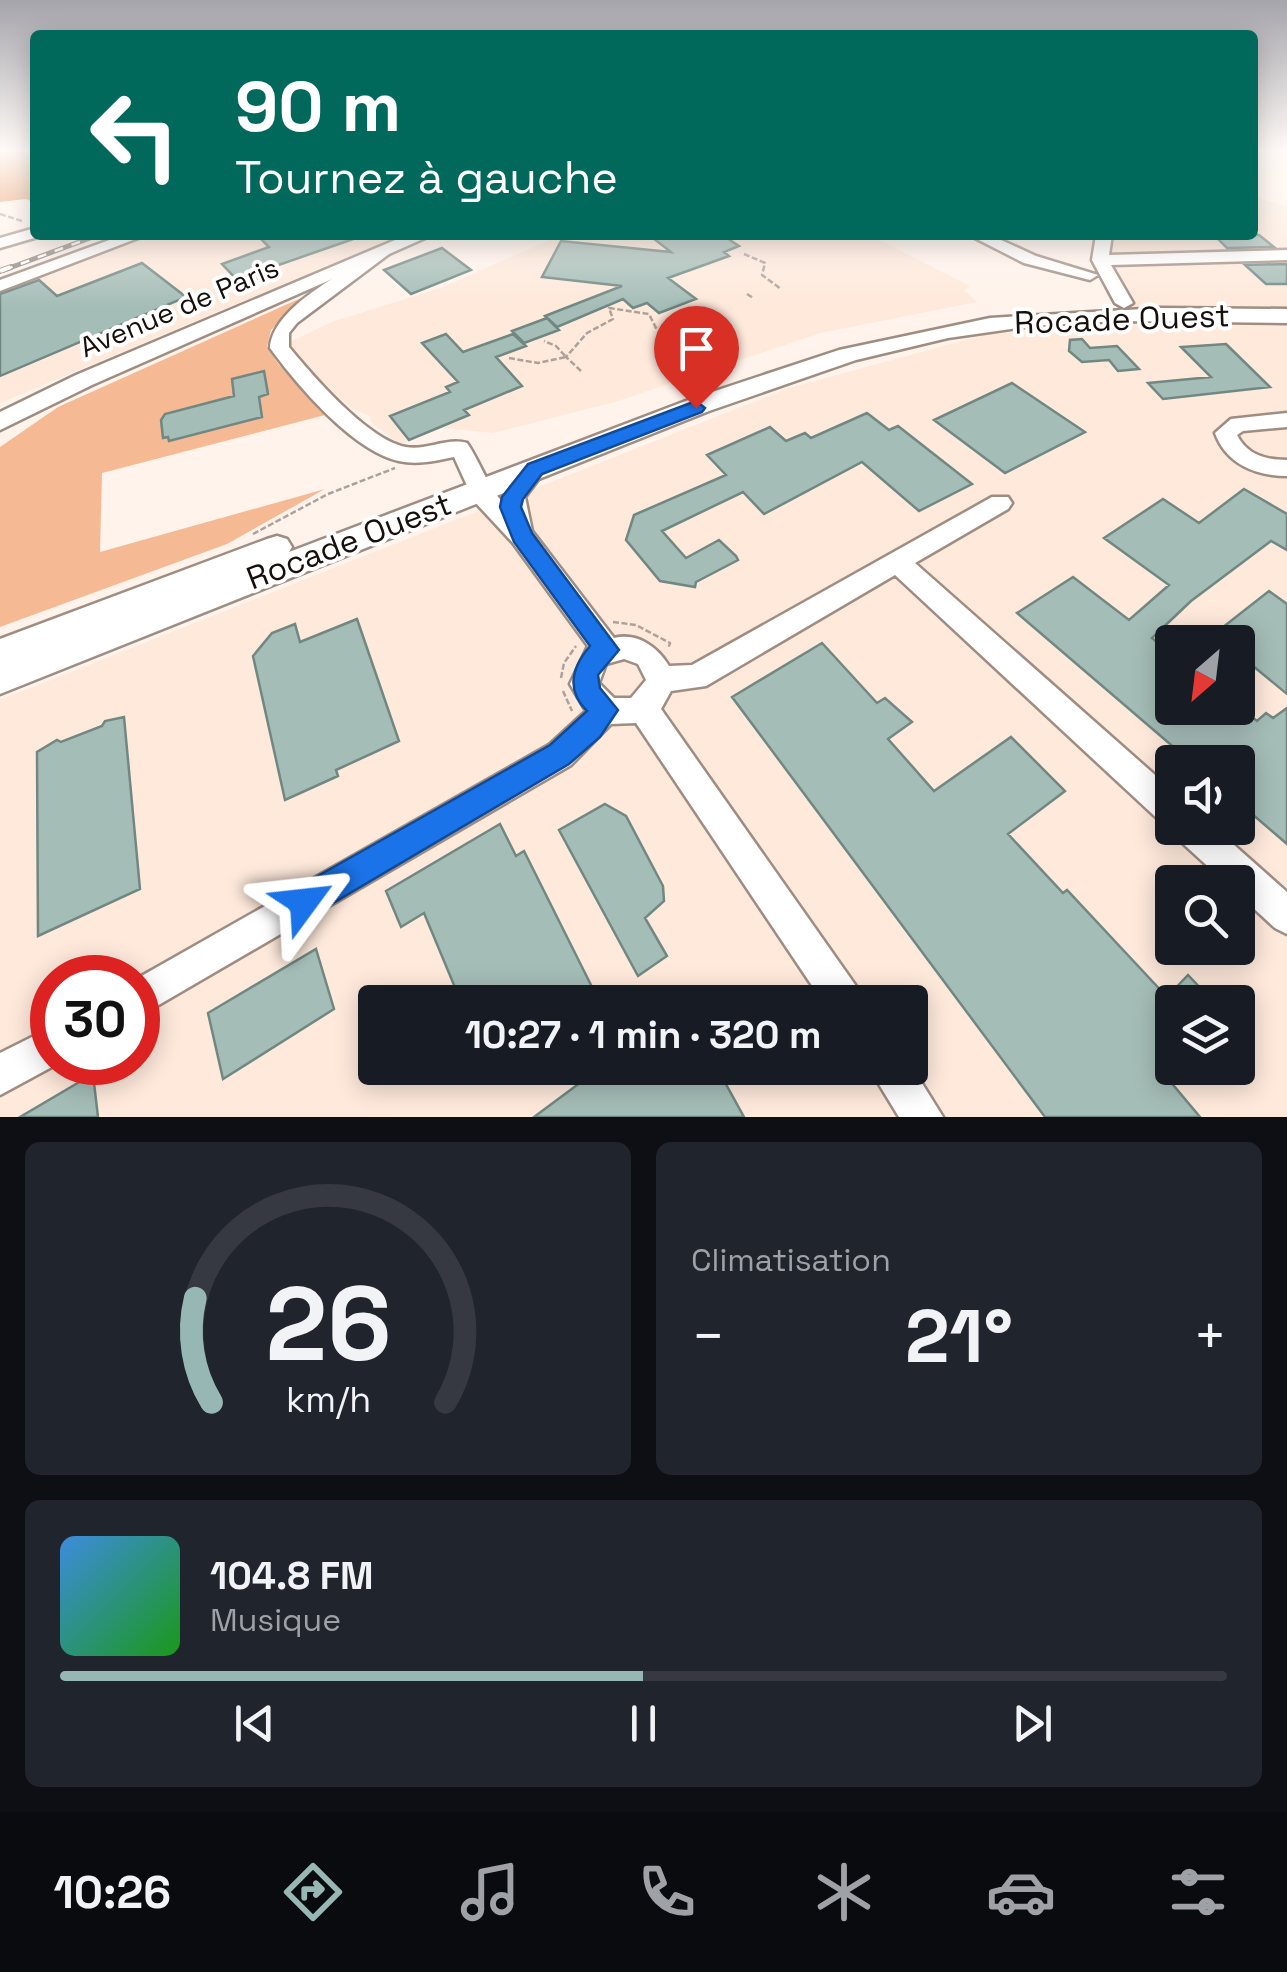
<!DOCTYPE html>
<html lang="fr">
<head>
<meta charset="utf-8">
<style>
	:root { --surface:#171b24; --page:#20242c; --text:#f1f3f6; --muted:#9ea1a6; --line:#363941; --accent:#96b7b3 }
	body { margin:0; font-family:"Space Grotesk",sans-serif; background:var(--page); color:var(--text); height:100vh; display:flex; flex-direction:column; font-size:38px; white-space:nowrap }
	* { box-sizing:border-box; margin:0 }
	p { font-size:32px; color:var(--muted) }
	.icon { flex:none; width:55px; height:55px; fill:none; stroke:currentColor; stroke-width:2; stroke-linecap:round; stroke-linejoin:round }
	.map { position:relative; height:1117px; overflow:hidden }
	.sheet { display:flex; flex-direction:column; gap:25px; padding:25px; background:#0d0f14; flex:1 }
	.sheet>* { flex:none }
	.guide { position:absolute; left:30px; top:30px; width:1228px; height:210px; border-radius:10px; box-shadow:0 5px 25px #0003; background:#00695c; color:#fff; overflow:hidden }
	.needle { width:65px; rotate:208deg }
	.buttons { position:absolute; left:1155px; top:625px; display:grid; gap:20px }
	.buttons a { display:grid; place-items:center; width:100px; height:100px; border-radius:10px; background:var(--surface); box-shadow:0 5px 25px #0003; font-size:50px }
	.speed { position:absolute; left:30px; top:955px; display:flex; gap:20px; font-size:50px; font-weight:700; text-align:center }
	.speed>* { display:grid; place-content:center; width:130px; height:130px; border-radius:50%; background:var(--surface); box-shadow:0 5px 25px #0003; line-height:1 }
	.speed .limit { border:15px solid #d22; background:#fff; color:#111 }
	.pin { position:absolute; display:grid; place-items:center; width:85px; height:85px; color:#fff; margin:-102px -42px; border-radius:50% 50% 50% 0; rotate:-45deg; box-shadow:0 0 10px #0007 }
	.pin .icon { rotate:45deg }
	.me { position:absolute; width:110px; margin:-55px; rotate:60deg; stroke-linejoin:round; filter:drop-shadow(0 0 8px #0008) }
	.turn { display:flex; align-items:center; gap:35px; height:210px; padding:0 40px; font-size:45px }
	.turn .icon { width:130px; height:130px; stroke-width:2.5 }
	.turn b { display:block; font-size:70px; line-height:85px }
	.big { font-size:75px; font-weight:800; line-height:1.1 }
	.sheet .widget { flex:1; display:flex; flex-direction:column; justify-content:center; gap:15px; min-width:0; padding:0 35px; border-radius:15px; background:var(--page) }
	.sheet .dial { align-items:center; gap:0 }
	.dial svg { height:260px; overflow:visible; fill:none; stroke:var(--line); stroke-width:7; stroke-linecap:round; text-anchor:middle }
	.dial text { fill:var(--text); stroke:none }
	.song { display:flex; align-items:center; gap:30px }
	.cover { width:120px; height:120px; border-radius:15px; background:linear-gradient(135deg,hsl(210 70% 55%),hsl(120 70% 35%)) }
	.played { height:10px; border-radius:5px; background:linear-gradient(90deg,var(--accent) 50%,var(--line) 50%) }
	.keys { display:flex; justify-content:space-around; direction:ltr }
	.heat { display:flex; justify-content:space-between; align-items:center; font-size:55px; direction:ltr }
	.sheet .tiles { flex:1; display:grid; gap:25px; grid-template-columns:1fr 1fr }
	.widget:last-child { grid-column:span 2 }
	.trip { position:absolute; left:358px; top:985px; width:570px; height:100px; border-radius:10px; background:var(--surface); box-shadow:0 5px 25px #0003; font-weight:800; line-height:100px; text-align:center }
	.tabs { display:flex; height:160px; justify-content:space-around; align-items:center; background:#090b0e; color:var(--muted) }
	.tabs .icon { width:70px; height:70px }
	.tabs .current { color:var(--accent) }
	.tabs b { font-size:45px; color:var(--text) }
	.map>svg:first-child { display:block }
</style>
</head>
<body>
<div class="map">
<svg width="1287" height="1117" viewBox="0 0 1287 1117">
	<rect width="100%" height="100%" fill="#fff3eb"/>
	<path fill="#fee9db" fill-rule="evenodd" d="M1253 196 1287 207V1117H0V700L789 388 984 335 1119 322 1108 247 1119 235H1252ZM1172 642H1238V708H1172ZM1172 762H1238V828H1172ZM1172 882H1238V948H1172ZM52 978H138V1062H52ZM375 1002H910V1068H375ZM1172 1002H1238V1068H1172Z
		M135 235H400L0 403V288Z
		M561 235H870L970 286 964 290 977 302 820 333 618 401 493 433 443 428 400 444 371 422 370 416 351 408 283 345 332 322 443 287Z"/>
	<path fill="#f5ba94" d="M301 298 303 300 271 330 267 347 279 365 329 414 102 473 100 552 325 489 227 544 0 627V447L58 407Z"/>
	<path fill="#e08b4f" d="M0 151H35V211L33 202 26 199 0 202Z"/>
	<path fill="#a5bdb7" stroke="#708782" stroke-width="2.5" d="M257 235H359V237L267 269 271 274 241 284 222 264 269 247Z
		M649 235H722L739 246 724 252 729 256 668 278 696 299 659 313 647 303 633 308 623 299 557 327 545 316 622 286 542 277 561 241 671 252Z
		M1214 235H1259L1274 247 1227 248Z
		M442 248 471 270 411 294 384 270Z
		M142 263 186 297 0 376V294L39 280 57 296Z
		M1287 264V284H1266L1245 265Z
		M547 318 559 330 524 343 512 331Z
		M446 334 463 352 513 334 526 346 496 357 522 386 464 410 469 415 409 440 390 416 450 392 446 387 458 382 422 343Z
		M1082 339 1090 348 1117 346 1139 369 1118 371 1109 360 1082 362 1069 351 1070 340Z
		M1226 344 1270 387 1163 399 1148 383 1211 377 1181 347Z
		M264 371 268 394 259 397 262 417 169 441 168 437 163 438 161 420 165 414 234 396 232 379Z
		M1012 383 1085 432 1005 473 934 420Z
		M867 413 889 430 898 426 972 484 919 511 862 462 764 514 743 492 662 531 686 558 719 540 736 556 738 560 696 582 695 587 660 581 626 540 634 515 726 475 707 455 770 427 786 441 805 433 811 438Z
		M1244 489 1287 514V550L1271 541 1191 601 1152 638 1172 655V708H1240L1257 721 1266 713 1273 718 1287 708V844L1238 802V762H1191L1017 613 1073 577 1129 620 1169 585 1104 538 1163 499 1199 523Z
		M1269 591 1287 604V694L1253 666 1238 680V642H1204Z
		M357 619 399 741 336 770 338 776 285 800 253 656 272 633 295 624 300 642Z
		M822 643 877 703 885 698 912 722 888 739 934 791 1011 737 1065 791 1008 834 1063 893 1067 890 1167 997 1188 975 1204 992 1192 1002H1172V1021L1158 1035 1172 1051V1066L1164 1074 1200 1117H1045L732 697Z
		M124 717 140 889 38 936 37 752 57 740 61 742 102 726 105 721Z
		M605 804 626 816 663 886 664 901 645 918 667 956 638 976 559 830Z
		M500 824 516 856 524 851 593 989 574 1002H426L454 985 424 913 401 927 386 891Z
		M316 949 334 1009 223 1079 208 1013Z
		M600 1068H717L744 1117H534Z
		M93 1074 98 1117H20Z"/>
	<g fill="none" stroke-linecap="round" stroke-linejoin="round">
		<defs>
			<path id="minor" d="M35 228V235L41 236 0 248V238Z
				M123 235H146L0 291V280Z
				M969 235H990L1036 256 1098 275 1090 280 1024 263Z
				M1096 235H1112L1109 255 1287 250V260L1111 265 1133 303 1124 308 1115 303 1092 260Z
				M379 248 393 251 297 323 289 333V347C313 376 368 440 406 447 426 451 447 437 467 443 479 460 488 487 501 500L507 486 527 463H543L546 469 525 497 532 531 614 638C637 632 658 647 669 666L692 665 992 497H1008L1012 503 1008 509 915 563 1172 790V827L1161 822 895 575 706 686 671 691 661 709 858 989 864 1002H823L636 723 611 724 571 765 138 1017V978L549 745 586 711 570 684 588 646 513 543 474 501 454 457C435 461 417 465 399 461 353 451 297 385 270 348 273 305 347 273 379 248ZM624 659 638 664 646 680 631 698H614L599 683 606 664Z
				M1287 413V427L1243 431 1237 435C1247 455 1266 460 1287 460V476C1256 476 1226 464 1215 433L1231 419Z
				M1175 828H1215L1287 892V934L1275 928 1238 894V882H1225L1179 840Z
				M52 1027V1062H61L0 1095V1053Z
				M910 1064 943 1117H899L869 1068H910Z"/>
			<path id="major" d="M407 235H432L92 385 0 430V412L76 375Z
				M1160 308 1287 309V323L1117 321 1032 326 948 338 856 360 709 411 0 694V639L267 539 277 536 287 539 292 547 289 552 691 399 839 350 990 318Z"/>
		</defs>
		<use href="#minor" stroke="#9f8d82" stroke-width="5"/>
		<use href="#major" stroke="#9f8d82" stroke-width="5"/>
		<path stroke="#aca29b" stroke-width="2.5" stroke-dasharray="6 2.5" stroke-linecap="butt" d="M0 214 22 221
			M744 254 765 263 762 275 781 289
			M747 294 753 298
			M687 311 699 320
			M509 358 538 363 566 357 556 346 544 341
			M581 371 566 357 587 333 613 319 609 308 649 314 657 330
			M253 534 328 494 395 468
			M613 622 636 625 670 643 668 649
			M561 678 564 663 576 646
			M563 691 572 711"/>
		<use href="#minor" fill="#fff" fill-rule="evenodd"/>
		<use href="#major" fill="#fff" fill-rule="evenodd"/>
		<defs>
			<path id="rail-far1" d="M4 270 98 235"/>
			<path id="rail" d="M0 271 11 267"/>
		</defs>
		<use href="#rail-far1" stroke="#8f857f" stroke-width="5"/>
		<use href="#rail" stroke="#8f857f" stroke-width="6"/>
		<use href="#rail-far1" stroke="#fff" stroke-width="2.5" stroke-dasharray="9" stroke-linecap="butt"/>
		<use href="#rail" stroke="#fff" stroke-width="4" stroke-dasharray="11" stroke-linecap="butt"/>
	</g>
	<linearGradient id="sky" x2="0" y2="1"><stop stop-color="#a5a4ab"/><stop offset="0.49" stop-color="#fffaf6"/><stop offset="1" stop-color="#fffaf6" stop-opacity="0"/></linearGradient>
	<rect width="1287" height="307" fill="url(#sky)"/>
	<path fill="#1a73e8" stroke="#114b97" stroke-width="2.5" d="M696 401 705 408 702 412 542 474 523 499 521 507 532 533 619 650 598 675 600 688 618 710 600 737 569 764 316 913 304 917 293 913 289 902 293 890 550 745 587 711C566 690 572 667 590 646L514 542 500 507 502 497 528 464Z"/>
	<g text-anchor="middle" stroke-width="8" stroke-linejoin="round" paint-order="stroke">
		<g font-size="28" fill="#160f0b" stroke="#fff">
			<text transform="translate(179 307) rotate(-23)" y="10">Avenue de Paris</text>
		</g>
		<g font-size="32" fill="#160f0b" stroke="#fff">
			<text transform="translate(1122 319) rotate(-2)" y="11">Rocade Ouest</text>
			<text transform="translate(349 541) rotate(-21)" y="11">Rocade Ouest</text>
		</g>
	</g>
</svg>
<div class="buttons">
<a><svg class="needle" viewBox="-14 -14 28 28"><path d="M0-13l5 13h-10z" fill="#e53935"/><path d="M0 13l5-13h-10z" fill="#9ea1a6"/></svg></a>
<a><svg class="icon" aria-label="sound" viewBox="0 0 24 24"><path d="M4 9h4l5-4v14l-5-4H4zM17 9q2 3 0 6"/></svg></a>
<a><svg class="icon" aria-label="search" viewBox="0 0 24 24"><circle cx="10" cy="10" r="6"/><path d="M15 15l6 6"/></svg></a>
<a><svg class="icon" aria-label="layers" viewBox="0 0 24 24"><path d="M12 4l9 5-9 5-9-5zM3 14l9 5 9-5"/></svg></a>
</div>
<div class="speed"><div class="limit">30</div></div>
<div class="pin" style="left:696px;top:408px;background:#d93025"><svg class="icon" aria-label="arrive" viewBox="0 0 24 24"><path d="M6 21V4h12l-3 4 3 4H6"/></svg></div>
<svg class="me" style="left:304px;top:902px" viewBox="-20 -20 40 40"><path d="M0-17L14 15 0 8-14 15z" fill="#1a73e8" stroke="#fff" stroke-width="4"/></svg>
<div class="trip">10:27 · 1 min · 320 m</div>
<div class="guide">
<div class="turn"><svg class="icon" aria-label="left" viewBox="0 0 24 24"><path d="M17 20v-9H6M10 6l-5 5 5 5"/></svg><div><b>90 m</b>Tournez à gauche</div></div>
</div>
</div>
<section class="sheet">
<div class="tiles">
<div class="widget dial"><svg viewBox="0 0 100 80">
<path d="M14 69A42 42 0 1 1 86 69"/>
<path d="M14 69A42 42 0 0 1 9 37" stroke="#96b7b3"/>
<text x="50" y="56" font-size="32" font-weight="700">26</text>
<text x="50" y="72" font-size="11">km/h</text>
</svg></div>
<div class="widget"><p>Climatisation</p>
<div class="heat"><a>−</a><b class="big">21°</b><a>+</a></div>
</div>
<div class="widget">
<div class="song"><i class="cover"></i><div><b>104.8 FM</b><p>Musique</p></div></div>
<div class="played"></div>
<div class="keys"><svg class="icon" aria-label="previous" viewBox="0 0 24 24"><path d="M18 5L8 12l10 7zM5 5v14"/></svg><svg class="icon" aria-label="pause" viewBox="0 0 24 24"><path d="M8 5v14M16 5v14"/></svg><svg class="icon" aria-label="next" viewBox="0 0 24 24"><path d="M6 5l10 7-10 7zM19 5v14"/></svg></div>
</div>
</div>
</section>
<nav class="tabs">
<b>10:26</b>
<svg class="icon current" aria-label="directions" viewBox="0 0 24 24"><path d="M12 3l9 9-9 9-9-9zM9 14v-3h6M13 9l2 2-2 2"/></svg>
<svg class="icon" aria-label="music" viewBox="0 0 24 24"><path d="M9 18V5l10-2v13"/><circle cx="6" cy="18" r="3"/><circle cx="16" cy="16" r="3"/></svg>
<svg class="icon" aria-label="phone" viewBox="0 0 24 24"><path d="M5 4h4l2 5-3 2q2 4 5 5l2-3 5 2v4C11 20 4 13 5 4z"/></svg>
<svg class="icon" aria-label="climate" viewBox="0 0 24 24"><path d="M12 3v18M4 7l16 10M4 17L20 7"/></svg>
<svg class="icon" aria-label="car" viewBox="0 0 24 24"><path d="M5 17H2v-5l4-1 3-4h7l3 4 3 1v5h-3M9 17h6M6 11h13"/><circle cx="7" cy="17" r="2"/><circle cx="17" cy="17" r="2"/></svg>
<svg class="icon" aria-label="filters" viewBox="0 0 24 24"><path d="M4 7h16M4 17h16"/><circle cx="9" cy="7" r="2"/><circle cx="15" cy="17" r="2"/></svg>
</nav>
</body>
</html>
